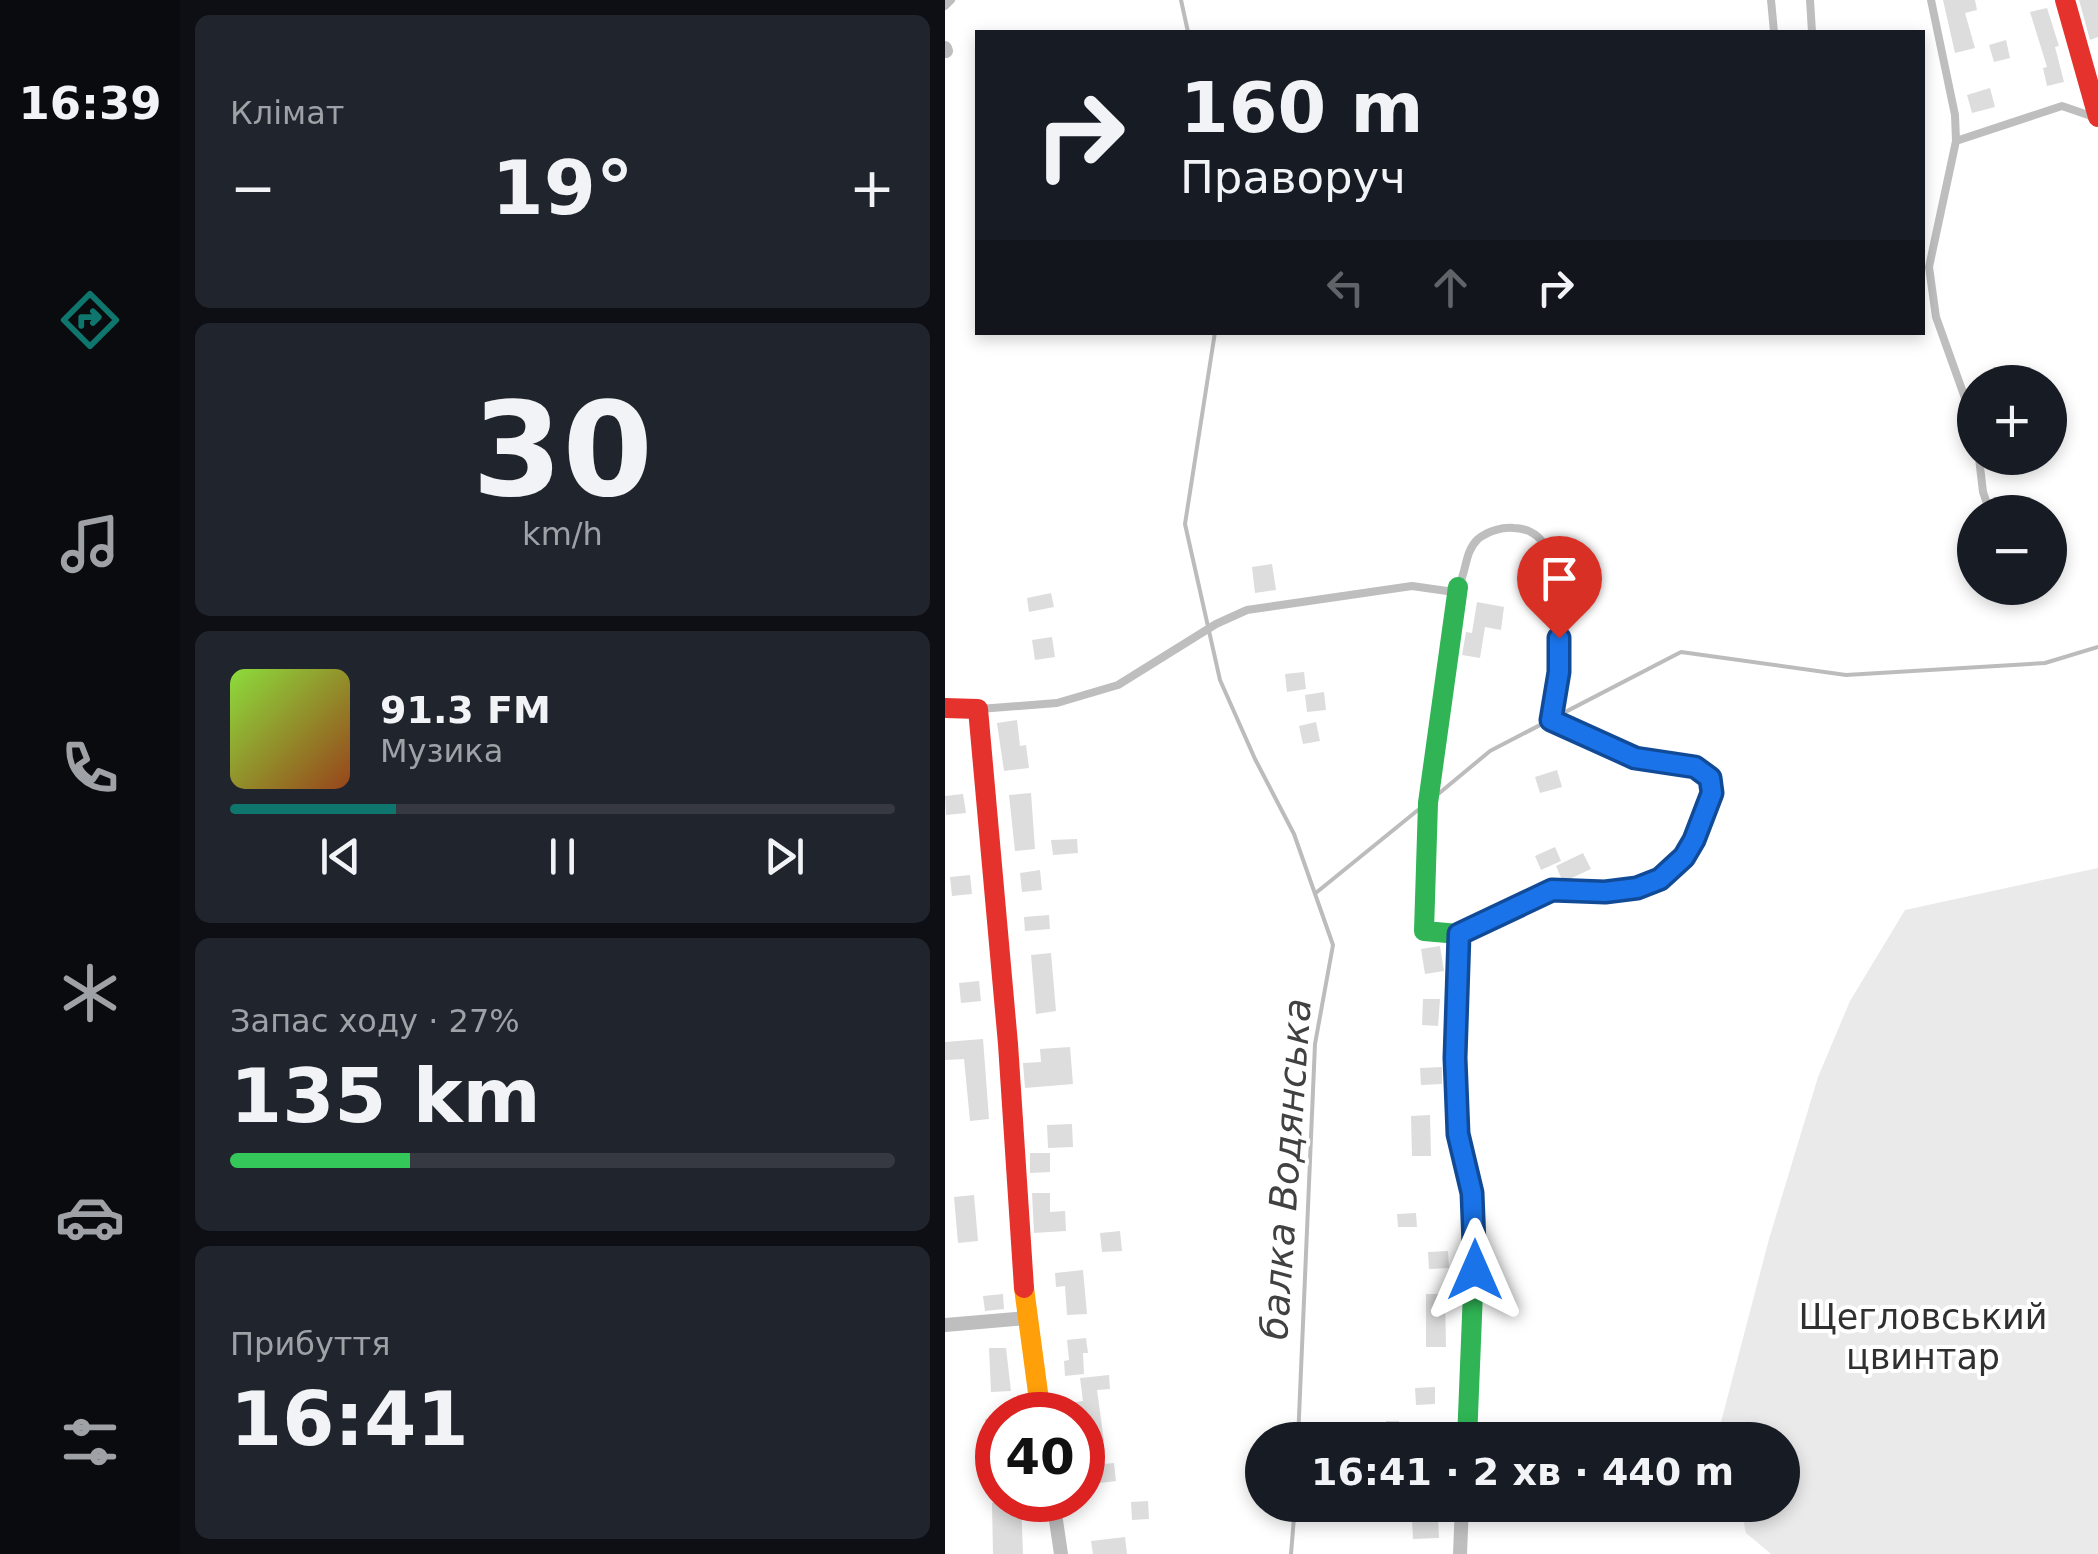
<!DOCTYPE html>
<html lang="uk">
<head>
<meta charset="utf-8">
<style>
	:root { --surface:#171b24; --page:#20242c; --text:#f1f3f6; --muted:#9ea1a6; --line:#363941; --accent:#0f766e }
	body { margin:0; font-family:"DejaVu Sans",sans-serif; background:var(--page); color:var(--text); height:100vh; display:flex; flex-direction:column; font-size:38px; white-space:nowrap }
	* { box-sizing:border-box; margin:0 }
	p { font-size:32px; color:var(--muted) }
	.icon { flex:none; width:55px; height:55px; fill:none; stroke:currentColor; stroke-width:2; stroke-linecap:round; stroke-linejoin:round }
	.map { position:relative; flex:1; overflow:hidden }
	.side { display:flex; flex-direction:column; gap:15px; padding:15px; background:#0d0f14; width:765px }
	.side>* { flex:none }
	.banner { position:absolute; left:30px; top:30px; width:950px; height:305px; border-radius:0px; box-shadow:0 5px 15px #0003; background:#171b24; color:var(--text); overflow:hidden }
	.fabs { position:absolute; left:1012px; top:365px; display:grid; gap:20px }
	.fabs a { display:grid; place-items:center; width:110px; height:110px; border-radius:50%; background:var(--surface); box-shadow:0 5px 15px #0003; font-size:50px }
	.speed { position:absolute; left:30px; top:1392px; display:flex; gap:20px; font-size:50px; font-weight:700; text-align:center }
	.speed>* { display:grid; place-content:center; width:130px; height:130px; border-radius:50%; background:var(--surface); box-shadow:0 5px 15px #0003; line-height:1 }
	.speed .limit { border:15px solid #d22; background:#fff; color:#111 }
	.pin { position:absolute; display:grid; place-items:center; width:85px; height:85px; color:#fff; margin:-102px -42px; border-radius:50% 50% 50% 0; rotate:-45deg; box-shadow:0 0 10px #0007 }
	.pin .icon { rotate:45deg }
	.me { position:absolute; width:110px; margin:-55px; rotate:0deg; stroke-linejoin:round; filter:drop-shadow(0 0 8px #0008) }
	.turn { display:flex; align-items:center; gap:35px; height:210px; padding:0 40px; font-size:45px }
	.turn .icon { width:130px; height:130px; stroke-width:2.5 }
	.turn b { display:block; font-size:70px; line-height:85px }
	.lanes { display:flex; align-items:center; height:95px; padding:0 40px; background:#0003; justify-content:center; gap:50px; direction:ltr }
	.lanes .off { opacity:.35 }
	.big { font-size:75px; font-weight:800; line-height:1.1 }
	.side .widget { flex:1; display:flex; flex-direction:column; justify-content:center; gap:15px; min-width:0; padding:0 35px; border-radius:15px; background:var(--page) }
	.side .dial { align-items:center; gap:0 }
	.dial b { font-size:130px; line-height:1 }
	.song { display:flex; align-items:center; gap:30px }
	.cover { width:120px; height:120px; border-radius:15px; background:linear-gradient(135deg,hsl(90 70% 55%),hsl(20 70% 35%)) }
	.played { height:10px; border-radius:5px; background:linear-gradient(90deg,var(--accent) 25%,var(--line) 25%) }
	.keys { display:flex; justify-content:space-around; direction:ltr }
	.heat { display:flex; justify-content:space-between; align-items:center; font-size:55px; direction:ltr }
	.charge { height:15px; border-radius:8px; background:linear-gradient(90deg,#34c759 27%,var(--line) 0) }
	.trip { position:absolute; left:300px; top:1422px; width:555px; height:100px; border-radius:50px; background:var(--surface); box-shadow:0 5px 15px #0003; font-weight:800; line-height:100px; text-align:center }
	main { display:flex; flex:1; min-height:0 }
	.dock { display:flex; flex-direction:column; width:180px; justify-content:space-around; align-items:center; background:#090b0e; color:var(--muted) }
	.dock .icon { width:70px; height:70px }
	.dock .current { color:var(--accent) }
	.dock b { font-size:45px; color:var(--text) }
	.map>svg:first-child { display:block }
</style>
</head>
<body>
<main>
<nav class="dock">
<b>16:39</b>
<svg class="icon current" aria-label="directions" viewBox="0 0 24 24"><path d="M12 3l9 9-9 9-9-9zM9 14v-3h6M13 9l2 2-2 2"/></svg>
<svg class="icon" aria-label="music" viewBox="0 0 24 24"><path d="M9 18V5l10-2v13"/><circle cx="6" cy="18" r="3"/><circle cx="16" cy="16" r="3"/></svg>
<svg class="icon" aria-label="phone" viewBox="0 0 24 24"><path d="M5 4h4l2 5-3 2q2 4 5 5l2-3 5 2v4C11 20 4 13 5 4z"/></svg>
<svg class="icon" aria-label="climate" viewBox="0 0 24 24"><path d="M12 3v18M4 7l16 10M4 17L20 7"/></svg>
<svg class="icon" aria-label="car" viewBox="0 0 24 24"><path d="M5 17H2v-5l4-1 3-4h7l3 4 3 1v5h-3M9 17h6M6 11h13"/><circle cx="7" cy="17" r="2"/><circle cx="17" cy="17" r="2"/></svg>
<svg class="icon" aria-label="filters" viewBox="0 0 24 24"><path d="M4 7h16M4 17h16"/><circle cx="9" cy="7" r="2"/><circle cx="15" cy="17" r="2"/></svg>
</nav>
<section class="side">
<div class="widget"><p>Клімат</p>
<div class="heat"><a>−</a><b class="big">19°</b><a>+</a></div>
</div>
<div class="widget dial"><b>30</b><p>km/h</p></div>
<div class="widget">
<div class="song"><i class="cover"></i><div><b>91.3 FM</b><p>Музика</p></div></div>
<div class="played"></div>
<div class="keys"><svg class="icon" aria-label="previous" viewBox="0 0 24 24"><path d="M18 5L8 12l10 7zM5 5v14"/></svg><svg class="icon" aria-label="pause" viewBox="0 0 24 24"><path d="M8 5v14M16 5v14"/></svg><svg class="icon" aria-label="next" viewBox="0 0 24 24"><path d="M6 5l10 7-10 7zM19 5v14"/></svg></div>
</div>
<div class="widget"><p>Запас ходу · 27%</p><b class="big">135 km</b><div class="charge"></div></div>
<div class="widget"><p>Прибуття</p><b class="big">16:41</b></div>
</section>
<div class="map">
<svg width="1153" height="1554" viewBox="0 0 1153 1554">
	<rect width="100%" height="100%" fill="#fff"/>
	<path fill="#eaeaea" d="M1153 868V1554H826L801 1533 795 1505H838V1440H780L776 1422 824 1239 873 1077 905 1001 960 910Z"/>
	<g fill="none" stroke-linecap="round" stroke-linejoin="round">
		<path stroke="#bcbcbc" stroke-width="4" d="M236 0 243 32
			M270 332 240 524 275 680 310 759 349 834 388 945 370 1044 353 1440
			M492 795 545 751 736 652 901 675 1100 663 1153 647
			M372 892 473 810
			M346 1554 350 1505"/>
	</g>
	<path fill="#ddd" d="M998 0H1030L1032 10 1020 13 1030 48 1010 53Z
		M1134 0H1153V37L1145 40Z
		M1102 8 1114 46 1110 47 1119 82 1102 86 1098 68 1102 67 1085 12Z
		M1061 40 1065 58 1049 62 1044 45Z
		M1045 88 1050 107 1027 113 1022 95Z
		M327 564 331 590 310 593 307 567Z
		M106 593 109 607 84 612 82 598Z
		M532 602 559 607 556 630 540 627 535 658 517 655 521 632 527 633Z
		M107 637 110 657 90 660 87 640Z
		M359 672 361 689 342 692 340 674Z
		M379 692 381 710 362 712 360 695Z
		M72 720 75 746 81 745 84 768 59 771 52 723Z
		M371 722 375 741 358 744 354 726Z
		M612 770 617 787 595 793 590 777Z
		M86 793 90 849 70 851 64 795Z
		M18 794 21 813 1 815 0 796Z
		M132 839 133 853 108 855 106 840Z
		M610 847 616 861 596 870 590 856Z
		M638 853 646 869 618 882 611 866Z
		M95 870 97 890 77 892 75 873Z
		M25 875 27 894 7 896 5 877Z
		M104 915 105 929 80 931 79 917Z
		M495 946 499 971 480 974 476 949Z
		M106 953 111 1011 91 1014 86 955Z
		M34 981 36 1001 16 1003 14 983Z
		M478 999H495L493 1026 477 1025Z
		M38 1039 44 1119 25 1121 19 1059 0 1060V1042Z
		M125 1047 128 1084 80 1088 78 1063 96 1062 95 1049Z
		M497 1067V1084L476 1085 475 1068Z
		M485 1115 486 1156H467L466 1116Z
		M127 1124 128 1147 103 1148 102 1125Z
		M85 1153H105V1172L85 1173Z
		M87 1193H105V1212L120 1211 121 1231 89 1233Z
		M29 1195 33 1241 13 1243 9 1197Z
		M471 1213 472 1227H453L452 1214Z
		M175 1231 177 1251 157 1252 155 1233Z
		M503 1251 504 1268 484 1269 483 1252Z
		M138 1270 142 1314 122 1315 120 1286 111 1287 110 1273Z
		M58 1294 59 1309 40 1311 38 1296Z
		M481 1294H500L501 1347H481Z
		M141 1338 143 1353H138L139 1374 120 1376 119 1361 124 1360 122 1340Z
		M44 1348H61L66 1391 46 1392Z
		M164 1375 165 1389 152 1390 159 1441 138 1443V1415H126L124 1403 138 1401 135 1378Z
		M490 1387V1404L471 1405 470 1388Z
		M52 1417V1437L42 1438 40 1419Z
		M441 1421H454V1440H441Z
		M169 1463 171 1481 138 1485V1466Z
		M76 1500 78 1554H48L47 1503Z
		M203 1501 204 1519 187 1520 186 1502Z
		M493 1519 494 1538 468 1539 467 1520Z
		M180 1537 182 1554H148L146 1541Z"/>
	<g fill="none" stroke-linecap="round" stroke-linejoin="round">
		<path stroke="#bebebe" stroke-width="8" d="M826 0 829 32
			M865 0 867 32
			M986 0 1010 115 1011 141 984 267 991 317 1030 426
			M0 6 6 0
			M1011 141 1117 106 1149 117
			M1034 458 1038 492 1045 512
			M1070 588 1073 597
			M34 709 112 703 173 685 271 624 302 610 467 586 502 591 513 587C522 572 519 552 533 539 543 531 557 527 569 528 636 529 613 678 607 720L690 758 750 767 765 778 767 793 749 840 739 857 715 879 691 888 660 893 607 890 518 932"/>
		<path stroke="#bebebe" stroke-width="14" d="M0 48 1 51
			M0 1325 81 1318
			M108 1500 116 1554
			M515 1554 517 1505"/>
		<path stroke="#30b455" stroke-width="20" d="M513 587 483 803 479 931 514 934 510 1058 513 1134 527 1193 530 1242 522 1440"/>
		<path stroke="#ff9f0a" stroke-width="20" d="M79 1288 96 1415"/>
		<path stroke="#e5322d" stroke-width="20" d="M1120 0 1153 117
			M0 708 33 709 63 1044 79 1288"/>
	</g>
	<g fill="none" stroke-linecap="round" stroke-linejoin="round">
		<defs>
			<path id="route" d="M530 1270 527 1193 513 1134 510 1058 514 934 607 890 660 892 692 888 715 879 739 857 749 840 767 793 765 778 750 767 690 758 606 720 614 672V638"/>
		</defs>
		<use href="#route" stroke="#114b97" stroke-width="25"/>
		<use href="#route" stroke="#1a73e8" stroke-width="18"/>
	</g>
	<g text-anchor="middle" stroke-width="8" stroke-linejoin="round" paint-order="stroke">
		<g font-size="35" fill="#303030" stroke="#fff">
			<text x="978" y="1329">Щегловський<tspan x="978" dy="40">цвинтар</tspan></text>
		</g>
		<g font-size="38" font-style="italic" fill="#414141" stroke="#fff">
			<text transform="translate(341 1169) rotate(-86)" y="13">балка Водянська</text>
		</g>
	</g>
</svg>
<div class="fabs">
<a>+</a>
<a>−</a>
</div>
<div class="speed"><div class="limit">40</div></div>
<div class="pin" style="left:614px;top:638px;background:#d93025"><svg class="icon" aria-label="arrive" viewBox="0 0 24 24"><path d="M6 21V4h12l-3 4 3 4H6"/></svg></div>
<svg class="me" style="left:530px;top:1270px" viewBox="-20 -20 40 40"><path d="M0-17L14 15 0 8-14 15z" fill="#1a73e8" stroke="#fff" stroke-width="4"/></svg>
<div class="trip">16:41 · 2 хв · 440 m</div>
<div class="banner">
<div class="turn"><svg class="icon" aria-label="right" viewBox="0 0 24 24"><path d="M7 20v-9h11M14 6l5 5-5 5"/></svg><div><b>160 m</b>Праворуч</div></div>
<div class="lanes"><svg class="icon off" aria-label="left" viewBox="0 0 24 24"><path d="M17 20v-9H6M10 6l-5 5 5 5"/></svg><svg class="icon off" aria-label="ahead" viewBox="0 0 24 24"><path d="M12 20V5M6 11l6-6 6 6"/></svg><svg class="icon" aria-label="right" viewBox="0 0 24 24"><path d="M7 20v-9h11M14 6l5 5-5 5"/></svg></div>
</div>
</div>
</main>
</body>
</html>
